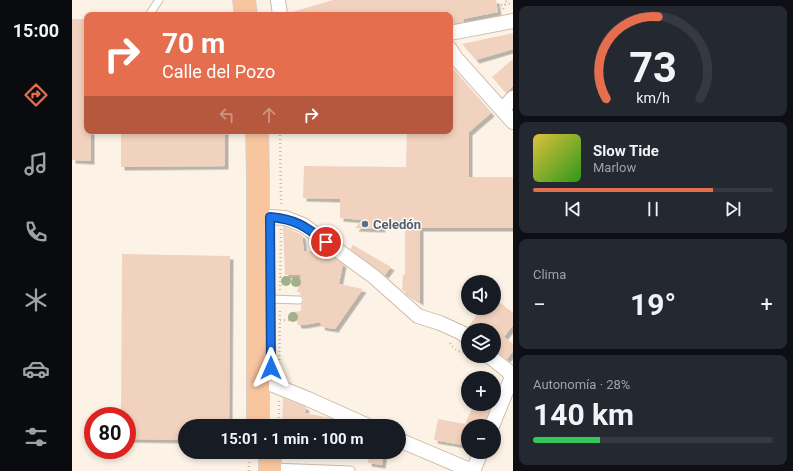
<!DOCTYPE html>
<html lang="es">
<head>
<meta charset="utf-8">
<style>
	:root { --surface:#171b24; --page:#242831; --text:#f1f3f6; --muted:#9ea1a6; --line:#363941; --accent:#e46e4d }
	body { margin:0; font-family:Roboto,sans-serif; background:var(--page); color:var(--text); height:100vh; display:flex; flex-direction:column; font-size:15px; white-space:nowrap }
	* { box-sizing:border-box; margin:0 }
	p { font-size:13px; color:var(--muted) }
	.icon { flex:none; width:22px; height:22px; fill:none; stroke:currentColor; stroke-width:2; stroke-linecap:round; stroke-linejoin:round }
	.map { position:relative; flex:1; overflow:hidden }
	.drawer { display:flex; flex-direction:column; gap:6px; padding:6px; background:#0d0f14; width:280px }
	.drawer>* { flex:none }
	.hud { position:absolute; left:12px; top:12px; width:369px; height:122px; border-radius:8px; box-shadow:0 2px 6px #0003; background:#e46e4d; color:#fff; overflow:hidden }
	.controls { position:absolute; left:389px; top:275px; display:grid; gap:8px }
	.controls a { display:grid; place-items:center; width:40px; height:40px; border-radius:50%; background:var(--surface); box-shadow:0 2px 6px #0003; font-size:20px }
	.speed { position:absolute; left:12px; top:407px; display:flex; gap:8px; font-size:20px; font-weight:700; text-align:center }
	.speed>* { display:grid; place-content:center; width:52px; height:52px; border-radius:50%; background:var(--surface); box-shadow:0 2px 6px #0003; line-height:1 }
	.speed .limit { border:6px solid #d22; background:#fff; color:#111 }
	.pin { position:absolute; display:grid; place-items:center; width:34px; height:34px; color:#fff; margin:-17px; border:2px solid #fff; border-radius:50%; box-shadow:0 1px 4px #0007 }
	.me { position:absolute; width:44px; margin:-22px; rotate:0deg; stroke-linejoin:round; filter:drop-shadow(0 0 3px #0008) }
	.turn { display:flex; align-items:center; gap:14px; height:84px; padding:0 12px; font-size:18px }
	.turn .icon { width:52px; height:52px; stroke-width:2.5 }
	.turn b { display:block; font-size:28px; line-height:34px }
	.lanes { display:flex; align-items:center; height:38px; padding:0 12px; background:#0003; justify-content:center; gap:20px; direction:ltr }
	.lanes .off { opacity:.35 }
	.big { font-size:30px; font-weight:700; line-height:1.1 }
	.drawer .card { flex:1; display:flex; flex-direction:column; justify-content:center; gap:6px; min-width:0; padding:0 14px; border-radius:8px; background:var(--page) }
	.drawer .dial { align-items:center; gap:0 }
	.dial svg { height:104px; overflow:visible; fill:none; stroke:var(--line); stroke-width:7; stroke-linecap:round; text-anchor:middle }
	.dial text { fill:var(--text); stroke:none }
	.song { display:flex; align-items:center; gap:12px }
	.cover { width:48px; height:48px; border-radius:6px; background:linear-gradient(135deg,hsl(50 70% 55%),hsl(110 70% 35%)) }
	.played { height:4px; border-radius:2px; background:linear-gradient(90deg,var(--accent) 75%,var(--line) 75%) }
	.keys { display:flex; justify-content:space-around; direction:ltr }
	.heat { display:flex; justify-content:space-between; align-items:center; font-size:22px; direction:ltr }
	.charge { height:6px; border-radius:3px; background:linear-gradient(90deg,#34c759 28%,var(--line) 0) }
	.trip { position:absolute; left:106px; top:419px; width:228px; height:40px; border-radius:20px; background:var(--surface); box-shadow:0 2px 6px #0003; font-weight:700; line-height:40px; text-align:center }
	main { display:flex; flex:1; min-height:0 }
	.tabs { display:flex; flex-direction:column; width:72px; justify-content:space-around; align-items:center; background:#090b0e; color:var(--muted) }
	.tabs .icon { width:28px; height:28px }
	.tabs .on { color:var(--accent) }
	.tabs b { font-size:18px; color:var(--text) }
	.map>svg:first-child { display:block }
</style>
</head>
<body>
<main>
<nav class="tabs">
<b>15:00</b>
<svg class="icon on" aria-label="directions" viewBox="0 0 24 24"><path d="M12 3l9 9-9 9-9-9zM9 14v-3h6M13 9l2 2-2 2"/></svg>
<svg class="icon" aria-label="music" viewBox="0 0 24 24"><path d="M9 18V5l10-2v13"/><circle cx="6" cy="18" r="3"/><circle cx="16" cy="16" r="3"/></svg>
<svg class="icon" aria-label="phone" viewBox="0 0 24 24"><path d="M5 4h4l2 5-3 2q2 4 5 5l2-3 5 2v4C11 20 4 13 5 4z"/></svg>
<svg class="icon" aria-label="climate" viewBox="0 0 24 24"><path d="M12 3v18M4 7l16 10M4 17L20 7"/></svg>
<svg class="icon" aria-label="car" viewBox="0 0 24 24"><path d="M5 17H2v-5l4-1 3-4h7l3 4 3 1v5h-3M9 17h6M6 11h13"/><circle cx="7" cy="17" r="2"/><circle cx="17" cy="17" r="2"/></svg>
<svg class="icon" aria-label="filters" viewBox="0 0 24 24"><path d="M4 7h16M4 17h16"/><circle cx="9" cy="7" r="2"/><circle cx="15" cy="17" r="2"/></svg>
</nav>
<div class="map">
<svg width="441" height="471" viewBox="0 0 441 471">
	<defs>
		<filter id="shadow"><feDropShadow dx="3.5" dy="3.5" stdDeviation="0" flood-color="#0004"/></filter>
	</defs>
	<rect width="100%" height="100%" fill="#fcf3e6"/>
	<path fill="#f1d2be" filter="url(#shadow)" d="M261 0H424L426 12 391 19 392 22 378 24V15H377L376 11 357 15H220V12Z
		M0 19H14L15 131H19V161L0 160Z
		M441 33V49L404 60 390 44Z
		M441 59V86L434 93 420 77Z
		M378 66 419 113 397 132V177H441V228H348V302L330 290 331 274 333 275V221H310V229L283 228 290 220 268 218V199L231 198 232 166 334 167 335 131H368L378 133Z
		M49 131H153V166L49 167Z
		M211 226 230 235 232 251H252L271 264 267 284 291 289 263 329 250 327 248 322 232 325H226L222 312 229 311V305L232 301 231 297 229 295V293L225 292 229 275H213Z
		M281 245 319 267 313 275 278 249Z
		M50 254 158 256 157 426H113V440L55 439V416H49Z
		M422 298 441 313V325L432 337 441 344V351L435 359 422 349V330H400L396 327 410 308H422Z
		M211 398 234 407 233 413 259 418 272 424 271 426H210Z
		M402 404H420L412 426H396V446L362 440 366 419 393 424Z
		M297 452H312L310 465 296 463Z"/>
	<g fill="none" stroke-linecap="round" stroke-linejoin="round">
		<defs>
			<path id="service" d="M77 15 87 0
				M198 299 227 300
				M200 467 279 470"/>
			<path id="minor" d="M206 0 208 15
				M378 33 441 21
				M378 49 383 57 441 122
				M430 110 441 98
				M198 217 213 218 231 225 301 276 346 316 368 323 390 333 396 338
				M417 356 436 371 440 377 420 426
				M199 384 236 399 296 426
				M327 440 400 471
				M401 471 409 452"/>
			<path id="trunk" d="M172 0 174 15
				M185 131 186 175V426
				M198 471V452"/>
		</defs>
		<use href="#service" stroke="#cebbac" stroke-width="9"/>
		<use href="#minor" stroke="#cebbac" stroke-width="16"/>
		<use href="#trunk" stroke="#d8d1cd" stroke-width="24"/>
		<path stroke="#d6b6a1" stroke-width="2.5" stroke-dasharray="1 3" stroke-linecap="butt" d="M425 6 441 3
			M431 9 435 0
			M208 131 209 204
			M208 277H225
			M208 290 209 229
			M208 320H223
			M378 343C381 348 386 353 393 352
			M207 372 208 309
			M207 426V401
			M177 471V452"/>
		<use href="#service" stroke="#fff" stroke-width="7"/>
		<use href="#minor" stroke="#fff" stroke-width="14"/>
		<use href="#trunk" stroke="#f7c69f" stroke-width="22"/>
	</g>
	<g fill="#a0b18c">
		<circle cx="214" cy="281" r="5"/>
		<circle cx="224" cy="282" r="5"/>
		<circle cx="221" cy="317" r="5"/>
	</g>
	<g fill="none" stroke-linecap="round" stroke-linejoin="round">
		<defs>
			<path id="route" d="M199 368 198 217C224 219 234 227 254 242"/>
		</defs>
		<use href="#route" stroke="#114b97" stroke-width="10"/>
		<use href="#route" stroke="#1a73e8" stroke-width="7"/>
	</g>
	<circle fill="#5c6f8a" stroke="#fff8ec" stroke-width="1.5" cx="293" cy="224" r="4"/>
	<g text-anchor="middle" stroke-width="3" stroke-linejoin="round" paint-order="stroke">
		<g font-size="13" font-weight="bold" fill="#4e5e75" stroke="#fff8ec" text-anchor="start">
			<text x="301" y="229">Celedón</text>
		</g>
	</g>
</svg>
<div class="controls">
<a><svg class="icon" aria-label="sound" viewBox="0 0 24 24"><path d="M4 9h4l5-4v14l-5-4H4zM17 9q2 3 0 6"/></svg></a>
<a><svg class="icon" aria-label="layers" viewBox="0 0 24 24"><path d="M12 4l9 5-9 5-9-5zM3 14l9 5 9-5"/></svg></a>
<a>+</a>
<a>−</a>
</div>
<div class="speed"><div class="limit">80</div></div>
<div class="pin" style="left:254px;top:242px;background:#d93025"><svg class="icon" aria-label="arrive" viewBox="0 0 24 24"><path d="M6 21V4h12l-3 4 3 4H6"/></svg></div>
<svg class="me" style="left:199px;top:368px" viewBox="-20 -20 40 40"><path d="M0-17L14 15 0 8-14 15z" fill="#1a73e8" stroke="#fff" stroke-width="4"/></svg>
<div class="trip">15:01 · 1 min · 100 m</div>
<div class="hud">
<div class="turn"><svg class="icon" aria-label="right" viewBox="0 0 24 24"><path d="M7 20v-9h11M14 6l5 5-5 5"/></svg><div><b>70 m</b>Calle del Pozo</div></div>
<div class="lanes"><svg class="icon off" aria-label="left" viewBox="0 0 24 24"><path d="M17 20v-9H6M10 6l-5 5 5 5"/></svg><svg class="icon off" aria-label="ahead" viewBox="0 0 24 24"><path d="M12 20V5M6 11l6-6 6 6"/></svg><svg class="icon" aria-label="right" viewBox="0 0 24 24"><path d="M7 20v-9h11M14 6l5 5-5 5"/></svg></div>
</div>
</div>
<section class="drawer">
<div class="card dial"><svg viewBox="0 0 100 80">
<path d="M14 69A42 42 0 1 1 86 69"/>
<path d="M14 69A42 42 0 0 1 54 6" stroke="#e46e4d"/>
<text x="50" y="56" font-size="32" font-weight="700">73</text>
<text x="50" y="72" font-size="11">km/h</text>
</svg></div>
<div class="card">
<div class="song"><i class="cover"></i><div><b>Slow Tide</b><p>Marlow</p></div></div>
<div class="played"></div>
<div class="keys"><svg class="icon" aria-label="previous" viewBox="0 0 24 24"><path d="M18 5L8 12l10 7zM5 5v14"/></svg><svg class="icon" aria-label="pause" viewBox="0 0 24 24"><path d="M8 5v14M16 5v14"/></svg><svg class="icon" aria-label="next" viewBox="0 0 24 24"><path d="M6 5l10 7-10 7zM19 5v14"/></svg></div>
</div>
<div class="card"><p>Clima</p>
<div class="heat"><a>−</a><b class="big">19°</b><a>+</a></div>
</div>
<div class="card"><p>Autonomía · 28%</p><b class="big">140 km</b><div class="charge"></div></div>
</section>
</main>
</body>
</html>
